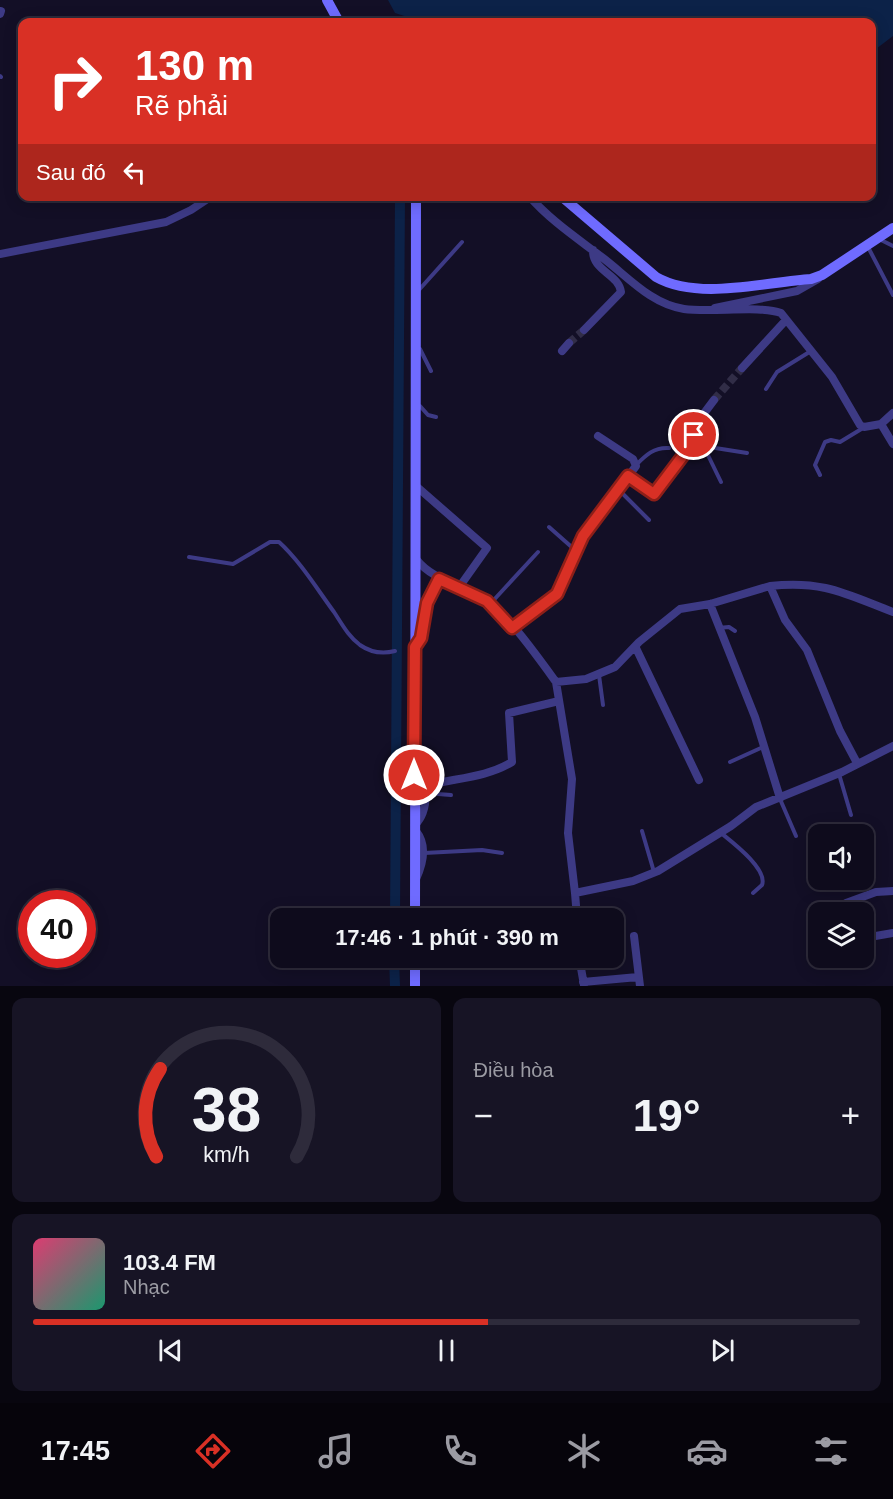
<!DOCTYPE html>
<html lang="vi">
<head>
<meta charset="utf-8">
<style>
	:root { --surface:#0e0b1c; --page:#171425; --text:#f1f3f6; --muted:#9b9ba3; --line:#2e2b3b; --accent:#d93025 }
	body { margin:0; font-family:Helvetica,sans-serif; background:var(--page); color:var(--text); height:100vh; display:flex; flex-direction:column; font-size:22px; white-space:nowrap }
	* { box-sizing:border-box; margin:0 }
	p { font-size:20px; color:var(--muted) }
	.icon { flex:none; width:33px; height:33px; fill:none; stroke:currentColor; stroke-width:2; stroke-linecap:round; stroke-linejoin:round }
	.map { position:relative; height:986px; overflow:hidden }
	.panel { display:flex; flex-direction:column; gap:12px; padding:12px; background:#08060f; flex:1 }
	.panel>* { flex:none }
	.hud { position:absolute; left:18px; top:18px; width:858px; height:183px; border-radius:12px; box-shadow:0 3px 15px #0003,0 0 0 2px var(--line); background:#d93025; color:#fff; overflow:hidden }
	.tools { position:absolute; left:808px; top:824px; display:grid; gap:12px }
	.tools a { display:grid; place-items:center; width:66px; height:66px; border-radius:12px; background:var(--surface); box-shadow:0 3px 15px #0003,0 0 0 2px var(--line); font-size:30px }
	.speed { position:absolute; left:18px; top:890px; display:flex; gap:12px; font-size:30px; font-weight:700; text-align:center }
	.speed>* { display:grid; place-content:center; width:78px; height:78px; border-radius:50%; background:var(--surface); box-shadow:0 3px 15px #0003,0 0 0 2px var(--line); line-height:1 }
	.speed .limit { border:9px solid #d22; background:#fff; color:#111 }
	.pin { position:absolute; display:grid; place-items:center; width:51px; height:51px; color:#fff; margin:-26px; border:3px solid #fff; border-radius:50%; box-shadow:0 2px 6px #0007 }
	.me { position:absolute; width:66px; margin:-33px; rotate:0deg; stroke-linejoin:round; filter:drop-shadow(0 0 4px #0008) }
	.turn { display:flex; align-items:center; gap:21px; height:126px; padding:0 18px; font-size:27px }
	.turn .icon { width:78px; height:78px; stroke-width:2.5 }
	.turn b { display:block; font-size:42px; line-height:51px }
	.then { display:flex; align-items:center; height:57px; padding:0 18px; background:#0003; gap:12px; font-size:22px }
	.big { font-size:45px; font-weight:700; line-height:1.1 }
	.panel .card { flex:1; display:flex; flex-direction:column; justify-content:center; gap:9px; min-width:0; padding:0 21px; border-radius:12px; background:var(--page) }
	.panel .dial { align-items:center; gap:0 }
	.dial svg { height:156px; overflow:visible; fill:none; stroke:var(--line); stroke-width:7; stroke-linecap:round; text-anchor:middle }
	.dial text { fill:var(--text); stroke:none }
	.song { display:flex; align-items:center; gap:18px }
	.cover { width:72px; height:72px; border-radius:9px; background:linear-gradient(135deg,hsl(340 70% 55%),hsl(160 70% 35%)) }
	.played { height:6px; border-radius:3px; background:linear-gradient(90deg,var(--accent) 55%,var(--line) 55%) }
	.keys { display:flex; justify-content:space-around; direction:ltr }
	.heat { display:flex; justify-content:space-between; align-items:center; font-size:33px; direction:ltr }
	.panel .tiles { flex:1; display:grid; gap:12px; grid-template-columns:1fr 1fr }
	.card:last-child { grid-column:span 2 }
	.trip { position:absolute; left:270px; top:908px; width:354px; height:60px; border-radius:12px; background:var(--surface); box-shadow:0 3px 15px #0003,0 0 0 2px var(--line); font-weight:700; line-height:60px; text-align:center }
	.menu { display:flex; height:96px; justify-content:space-around; align-items:center; background:#06040b; color:var(--muted) }
	.menu .icon { width:42px; height:42px }
	.menu .on { color:var(--accent) }
	.menu b { font-size:27px; color:var(--text) }
	.map>svg:first-child { display:block }
</style>
</head>
<body>
<div class="map">
<svg width="893" height="986" viewBox="0 0 893 986">
	<rect width="100%" height="100%" fill="#130f26"/>
	<path fill="#0c2248" d="M388 0H893V36L872 52V22H435L420 21 395 13Z"/>
	<g fill="none" stroke-linecap="round" stroke-linejoin="round">
		<path stroke="#0c2248" stroke-width="10" d="M395 918 400 196
			M394 957 395 986"/>
		<path stroke="#312d47" stroke-width="8" stroke-dasharray="8 4" stroke-linecap="butt" d="M569 343 584 330
			M714 400 742 368"/>
		<path stroke="#3d3a85" stroke-width="4" d="M0 76 1 77
			M879 239 893 246
			M868 247 893 295
			M418 291 462 242
			M420 349 431 371
			M766 389 777 372 811 351
			M420 406 428 415 436 417
			M690 444 747 453
			M704 447 721 482
			M636 465C646 455 654 447 669 448
			M820 475 815 465 825 442 831 440 840 442 863 428
			M619 490 649 520
			M549 527 575 550
			M189 557 233 564 270 542H279C300 561 317 589 334 612 342 624 348 636 360 645 370 652 383 654 395 651
			M491 603 538 552
			M718 628 729 627 735 631
			M599 675 603 705
			M730 762 763 747
			M839 774 851 815
			M434 784 438 794 451 795
			M780 799 796 836
			M642 831 654 872
			M721 833C732 842 768 869 762 885L753 893
			M424 853 482 850 502 853"/>
		<path stroke="#3d3a85" stroke-width="8" d="M0 14 1 11
			M529 196C551 221 577 238 603 258 628 277 651 304 684 309 711 313 760 305 781 313L832 377 860 425 864 427 881 424 893 444
			M0 254 166 222 191 210 212 196
			M715 308 797 291 818 279
			M584 330 621 292C619 274 592 271 593 250
			M562 351 569 343
			M742 368 786 320
			M881 424 893 413
			M628 476 651 494 659 491 685 453 699 420 714 400
			M416 486 487 548 460 586
			M416 559C434 582 463 584 487 600 508 615 540 660 556 682L586 679 615 667 639 642 680 609 710 604 770 586 785 620 807 650 840 731 857 763
			M770 586C823 580 846 594 893 612
			M710 604 755 717 780 798
			M512 628 557 594 583 536 636 466 633 459 598 436
			M635 646 699 780
			M416 647 421 638 427 602 439 578
			M556 682 572 779 568 833 575 893
			M425 786C454 778 486 778 512 762L509 713 559 701
			M415 825C432 808 426 773 415 755
			M416 831C428 846 423 864 416 879
			M846 903 876 892 893 891
			M577 918 575 893 633 881 658 871 731 826 756 807 842 772 893 746
			M634 936 640 986
			M864 938 893 933
			M579 957 584 985
			M583 982 638 977"/>
		<path stroke="#6f6bff" stroke-width="10" d="M327 0 339 22
			M561 196 656 277C698 301 765 282 811 279L822 275 893 228
			M415 918 416 196
			M415 957V986"/>
	</g>
	<g fill="none" stroke-linecap="round" stroke-linejoin="round">
		<defs>
			<path id="route" d="M414 775 415 647 421 638 427 603 439 579 487 601 512 628 557 594 583 536 628 476 654 494 685 453 694 435"/>
		</defs>
		<use href="#route" stroke="#8d1f18" stroke-width="15"/>
		<use href="#route" stroke="#d93025" stroke-width="10"/>
	</g>
</svg>
<div class="tools">
<a><svg class="icon" aria-label="sound" viewBox="0 0 24 24"><path d="M4 9h4l5-4v14l-5-4H4zM17 9q2 3 0 6"/></svg></a>
<a><svg class="icon" aria-label="layers" viewBox="0 0 24 24"><path d="M12 4l9 5-9 5-9-5zM3 14l9 5 9-5"/></svg></a>
</div>
<div class="speed"><div class="limit">40</div></div>
<div class="pin" style="left:694px;top:435px;background:#d93025"><svg class="icon" aria-label="arrive" viewBox="0 0 24 24"><path d="M6 21V4h12l-3 4 3 4H6"/></svg></div>
<svg class="me" style="left:414px;top:775px" viewBox="-20 -20 40 40"><circle r="17" fill="#d93025" stroke="#fff" stroke-width="3"/><path d="M0-11L8 9 0 5-8 9z" fill="#fff"/></svg>
<div class="trip">17:46 · 1 phút · 390 m</div>
<div class="hud">
<div class="turn"><svg class="icon" aria-label="right" viewBox="0 0 24 24"><path d="M7 20v-9h11M14 6l5 5-5 5"/></svg><div><b>130 m</b>Rẽ phải</div></div>
<div class="then">Sau đó<svg class="icon" aria-label="left" viewBox="0 0 24 24"><path d="M17 20v-9H6M10 6l-5 5 5 5"/></svg></div>
</div>
</div>
<section class="panel">
<div class="tiles">
<div class="card dial"><svg viewBox="0 0 100 80">
<path d="M14 69A42 42 0 1 1 86 69"/>
<path d="M14 69A42 42 0 0 1 16 24" stroke="#d93025"/>
<text x="50" y="56" font-size="32" font-weight="700">38</text>
<text x="50" y="72" font-size="11">km/h</text>
</svg></div>
<div class="card"><p>Điều hòa</p>
<div class="heat"><a>−</a><b class="big">19°</b><a>+</a></div>
</div>
<div class="card">
<div class="song"><i class="cover"></i><div><b>103.4 FM</b><p>Nhạc</p></div></div>
<div class="played"></div>
<div class="keys"><svg class="icon" aria-label="previous" viewBox="0 0 24 24"><path d="M18 5L8 12l10 7zM5 5v14"/></svg><svg class="icon" aria-label="pause" viewBox="0 0 24 24"><path d="M8 5v14M16 5v14"/></svg><svg class="icon" aria-label="next" viewBox="0 0 24 24"><path d="M6 5l10 7-10 7zM19 5v14"/></svg></div>
</div>
</div>
</section>
<nav class="menu">
<b>17:45</b>
<svg class="icon on" aria-label="directions" viewBox="0 0 24 24"><path d="M12 3l9 9-9 9-9-9zM9 14v-3h6M13 9l2 2-2 2"/></svg>
<svg class="icon" aria-label="music" viewBox="0 0 24 24"><path d="M9 18V5l10-2v13"/><circle cx="6" cy="18" r="3"/><circle cx="16" cy="16" r="3"/></svg>
<svg class="icon" aria-label="phone" viewBox="0 0 24 24"><path d="M5 4h4l2 5-3 2q2 4 5 5l2-3 5 2v4C11 20 4 13 5 4z"/></svg>
<svg class="icon" aria-label="climate" viewBox="0 0 24 24"><path d="M12 3v18M4 7l16 10M4 17L20 7"/></svg>
<svg class="icon" aria-label="car" viewBox="0 0 24 24"><path d="M5 17H2v-5l4-1 3-4h7l3 4 3 1v5h-3M9 17h6M6 11h13"/><circle cx="7" cy="17" r="2"/><circle cx="17" cy="17" r="2"/></svg>
<svg class="icon" aria-label="filters" viewBox="0 0 24 24"><path d="M4 7h16M4 17h16"/><circle cx="9" cy="7" r="2"/><circle cx="15" cy="17" r="2"/></svg>
</nav>
</body>
</html>
